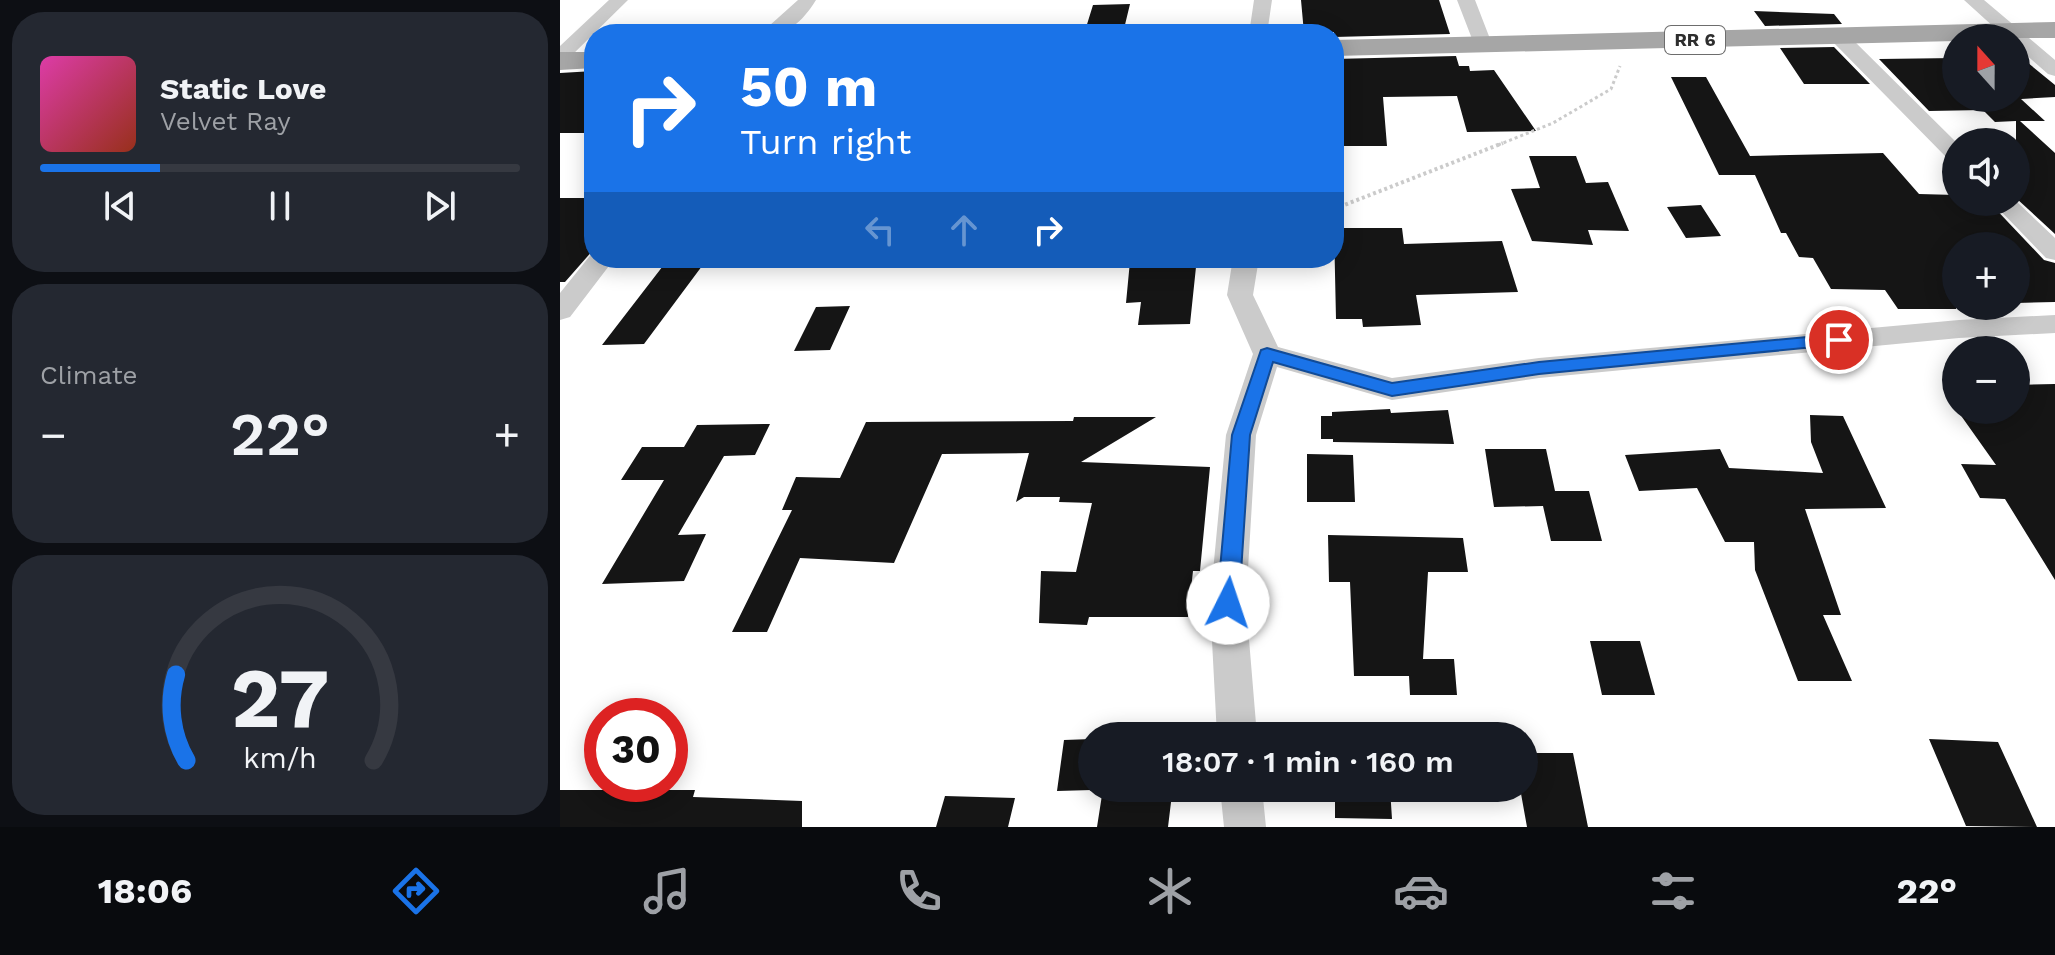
<!DOCTYPE html>
<html lang="en">
<head>
<meta charset="utf-8">
<style>
	:root { --surface:#171b24; --page:#242831; --text:#f1f3f6; --muted:#9ea1a6; --line:#363941; --accent:#1a73e8 }
	body { margin:0; font-family:"Work Sans",sans-serif; background:var(--page); color:var(--text); height:100vh; display:flex; flex-direction:column; font-size:30px; white-space:nowrap }
	* { box-sizing:border-box; margin:0 }
	p { font-size:26px; color:var(--muted) }
	.icon { flex:none; width:44px; height:44px; fill:none; stroke:currentColor; stroke-width:2; stroke-linecap:round; stroke-linejoin:round }
	.map { position:relative; flex:1; overflow:hidden }
	.side { display:flex; flex-direction:column; gap:12px; padding:12px; background:#0d0f14; width:560px }
	.side>* { flex:none }
	.banner { position:absolute; left:24px; top:24px; width:760px; height:244px; border-radius:32px; box-shadow:0 4px 20px #0003; background:#1a73e8; color:#fff; overflow:hidden }
	.needle { width:52px; rotate:339deg }
	.buttons { position:absolute; left:1382px; top:24px; display:grid; gap:16px }
	.buttons a { display:grid; place-items:center; width:88px; height:88px; border-radius:50%; background:var(--surface); box-shadow:0 4px 20px #0003; font-size:40px }
	.speed { position:absolute; left:24px; top:698px; display:flex; gap:16px; font-size:40px; font-weight:700; text-align:center }
	.speed>* { display:grid; place-content:center; width:104px; height:104px; border-radius:50%; background:var(--surface); box-shadow:0 4px 20px #0003; line-height:1 }
	.speed .limit { border:12px solid #d22; background:#fff; color:#111 }
	.pin { position:absolute; display:grid; place-items:center; width:68px; height:68px; color:#fff; margin:-34px; border:4px solid #fff; border-radius:50%; box-shadow:0 2px 8px #0007 }
	.me { position:absolute; width:88px; margin:-44px; rotate:4deg; stroke-linejoin:round; filter:drop-shadow(0 0 6px #0008) }
	.turn { display:flex; align-items:center; gap:28px; height:168px; padding:0 24px; font-size:36px }
	.turn .icon { width:104px; height:104px; stroke-width:2.5 }
	.turn b { display:block; font-size:56px; line-height:68px }
	.lanes { display:flex; align-items:center; height:76px; padding:0 24px; background:#0003; justify-content:center; gap:40px; direction:ltr }
	.lanes .off { opacity:.35 }
	.big { font-size:60px; font-weight:600; line-height:1.1 }
	.side .card { flex:1; display:flex; flex-direction:column; justify-content:center; gap:12px; min-width:0; padding:0 28px; border-radius:32px; background:var(--page) }
	.side .dial { align-items:center; gap:0 }
	.dial svg { height:208px; overflow:visible; fill:none; stroke:var(--line); stroke-width:7; stroke-linecap:round; text-anchor:middle }
	.dial text { fill:var(--text); stroke:none }
	.song { display:flex; align-items:center; gap:24px }
	.cover { width:96px; height:96px; border-radius:12px; background:linear-gradient(135deg,hsl(320 70% 55%),hsl(10 70% 35%)) }
	.played { height:8px; border-radius:4px; background:linear-gradient(90deg,var(--accent) 25%,var(--line) 25%) }
	.keys { display:flex; justify-content:space-around; direction:ltr }
	.heat { display:flex; justify-content:space-between; align-items:center; font-size:44px; direction:ltr }
	.trip { position:absolute; left:518px; top:722px; width:460px; height:80px; border-radius:40px; background:var(--surface); box-shadow:0 4px 20px #0003; font-weight:600; line-height:80px; text-align:center }
	.menu { display:flex; height:128px; justify-content:space-around; align-items:center; background:#090b0e; color:var(--muted) }
	.menu .icon { width:56px; height:56px }
	.menu .current { color:var(--accent) }
	.menu b { font-size:36px; color:var(--text) }
	main { display:flex; flex:1; min-height:0 }
	.map>svg:first-child { display:block }
</style>
</head>
<body>
<main>
<section class="side">
<div class="card">
<div class="song"><i class="cover"></i><div><b>Static Love</b><p>Velvet Ray</p></div></div>
<div class="played"></div>
<div class="keys"><svg class="icon" aria-label="previous" viewBox="0 0 24 24"><path d="M18 5L8 12l10 7zM5 5v14"/></svg><svg class="icon" aria-label="pause" viewBox="0 0 24 24"><path d="M8 5v14M16 5v14"/></svg><svg class="icon" aria-label="next" viewBox="0 0 24 24"><path d="M6 5l10 7-10 7zM19 5v14"/></svg></div>
</div>
<div class="card"><p>Climate</p>
<div class="heat"><a>−</a><b class="big">22°</b><a>+</a></div>
</div>
<div class="card dial"><svg viewBox="0 0 100 80">
<path d="M14 69A42 42 0 1 1 86 69"/>
<path d="M14 69A42 42 0 0 1 10 36" stroke="#1a73e8"/>
<text x="50" y="56" font-size="32" font-weight="700">27</text>
<text x="50" y="72" font-size="11">km/h</text>
</svg></div>
</section>
<div class="map">
<svg width="1495" height="827" viewBox="0 0 1495 827">
	<rect width="100%" height="100%" fill="#fff"/>
	<path fill="#151515" d="M741 0H879L890 34 774 37V32L744 33Z
		M570 4 563 33 524 34 533 5Z
		M1194 11 1274 14 1282 24 1205 26Z
		M1274 47 1310 84H1244L1220 48Z
		M1456 53 1495 85V97L1461 99 1485 121H1460L1495 153V234L1456 198V121L1435 122 1423 110 1369 111 1319 59 1396 58V98H1456Z
		M896 56 899 66H909L910 71 934 70 976 131 907 132 897 96 823 97 827 146H778L774 59Z
		M34 71V133H0V73Z
		M1111 77H1146L1190 156 1323 153 1359 194 1396 195V202H1429L1484 260 1495 263V302L1456 303V246H1396V309H1338L1325 290 1271 289 1253 258 1239 257 1226 233H1221L1195 175H1159Z
		M969 156H1016L1026 183 1048 182 1069 231 1028 230 1033 245 972 241 951 189 980 188Z
		M0 198H34V249L5 282H0Z
		M1141 205 1161 236 1126 238 1107 207Z
		M774 228H842L844 244 942 241 958 292 856 295 861 325 803 327 802 319H776Z
		M618 259V268L636 267 630 324 578 325 581 302 566 303 570 261Z
		M106 262H145L84 344 42 345Z
		M290 306 270 350 234 351 256 307Z
		M1495 384V580L1445 499 1420 498 1401 464 1436 465 1397 410H1456V385Z
		M830 409 831 413 888 410 894 444 773 442V439H761V416H772V412Z
		M1250 415 1283 416 1326 508 1245 509 1281 615H1263L1292 681H1238L1195 570 1194 542H1165L1137 488 1079 491 1065 455 1160 449 1169 468 1263 473 1251 442Z
		M514 417H596L521 462 650 467 640 571H633L628 617H529L527 625 479 623 481 571 516 572 532 503 499 502 500 497H464L456 502 469 453 382 454 334 563 240 558 207 632H172L232 510H222L236 477 280 478 306 422 513 421Z
		M210 424 195 455 164 456 118 535 146 534 124 581 42 584 104 480H61L82 447H124L137 425Z
		M925 449H986L995 491H1029L1042 541H991L983 506 934 507Z
		M747 454 793 455 795 502H747Z
		M768 535 903 538 908 572H868L863 659H894L897 695H850L849 676H794L790 582H769Z
		M1030 641H1080L1095 695H1042Z
		M532 739V790L497 791 504 740Z
		M1369 739 1438 742 1477 827 1406 826Z
		M964 753H1013L1028 827H967L960 788H964Z
		M775 788H830L832 819 775 818Z
		M0 790H135L133 797 242 801V827H0Z
		M612 794 608 827H537L542 795Z
		M385 796 455 798 448 827H376Z"/>
	<g fill="none" stroke-linecap="round" stroke-linejoin="round">
		<path stroke="#cbcbcb" stroke-width="3" stroke-dasharray="3 3" stroke-linecap="butt" d="M938 145 993 123 1051 89 1060 66"/>
		<path stroke="#cbcbcb" stroke-width="4" stroke-dasharray="3 3" stroke-linecap="butt" d="M774 209 943 143"/>
		<path fill="#cbcbcb" fill-rule="evenodd" d="M49 0H68L7 60 0 62V46Z
			M238 0H256C241 24 228 34 200 34Z
			M694 0H712L707 34H689Z
			M897 0H915L932 44 930 48H916L914 44Z
			M1404 0H1424L1495 60V76L1488 74 1456 46V38H1446Z
			M1279 31 1286 33 1396 142V161L1388 159 1272 41 1270 37 1272 33Z
			M1456 201 1495 238V260L1486 258 1432 202Z
			M33 252 34 258H55L10 317 0 320V293Z
			M673 258H699L693 295 718 347 832 378 979 358 1399 320 1495 315V333L1399 338 979 378 832 400 717 367 696 435 686 603 697 736H657L650 603 666 435 693 354 667 295Z
			M660 788H702L706 827H664Z"/>
		<path fill="#a6a6a6" fill-rule="evenodd" d="M1495 22V38H1396V41L774 56V40Z
			M0 52H34V68L0 70Z"/>
	</g>
	<path fill="#1a73e8" stroke="#114b97" stroke-width="2" d="M1279 334 1287 340 1285 344 979 374 832 396 713 362 690 435 679 603 675 610 668 613 660 610 657 603 672 435 701 350 707 348 832 383 979 362Z"/>
	<g text-anchor="middle" stroke-width="8" stroke-linejoin="round" paint-order="stroke">
		<rect fill="#fff" stroke="#6d6d6d" stroke-width="2" x="1105" y="26" width="60" height="28" rx="6"/>
		<g font-size="18" font-weight="bold" fill="#2e2e2e">
			<text x="1135" y="46">RR 6</text>
		</g>
	</g>
</svg>
<div class="buttons">
<a><svg class="needle" viewBox="-14 -14 28 28"><path d="M0-13l5 13h-10z" fill="#e53935"/><path d="M0 13l5-13h-10z" fill="#9ea1a6"/></svg></a>
<a><svg class="icon" aria-label="sound" viewBox="0 0 24 24"><path d="M4 9h4l5-4v14l-5-4H4zM17 9q2 3 0 6"/></svg></a>
<a>+</a>
<a>−</a>
</div>
<div class="speed"><div class="limit">30</div></div>
<div class="pin" style="left:1279px;top:340px;background:#d93025"><svg class="icon" aria-label="arrive" viewBox="0 0 24 24"><path d="M6 21V4h12l-3 4 3 4H6"/></svg></div>
<svg class="me" style="left:668px;top:603px" viewBox="-20 -20 40 40"><circle r="19" fill="#fff"/><path d="M0-13L10 11 0 6-10 11z" fill="#1a73e8"/></svg>
<div class="trip">18:07 · 1 min · 160 m</div>
<div class="banner">
<div class="turn"><svg class="icon" aria-label="right" viewBox="0 0 24 24"><path d="M7 20v-9h11M14 6l5 5-5 5"/></svg><div><b>50 m</b>Turn right</div></div>
<div class="lanes"><svg class="icon off" aria-label="left" viewBox="0 0 24 24"><path d="M17 20v-9H6M10 6l-5 5 5 5"/></svg><svg class="icon off" aria-label="ahead" viewBox="0 0 24 24"><path d="M12 20V5M6 11l6-6 6 6"/></svg><svg class="icon" aria-label="right" viewBox="0 0 24 24"><path d="M7 20v-9h11M14 6l5 5-5 5"/></svg></div>
</div>
</div>
</main>
<nav class="menu">
<b>18:06</b>
<svg class="icon current" aria-label="directions" viewBox="0 0 24 24"><path d="M12 3l9 9-9 9-9-9zM9 14v-3h6M13 9l2 2-2 2"/></svg>
<svg class="icon" aria-label="music" viewBox="0 0 24 24"><path d="M9 18V5l10-2v13"/><circle cx="6" cy="18" r="3"/><circle cx="16" cy="16" r="3"/></svg>
<svg class="icon" aria-label="phone" viewBox="0 0 24 24"><path d="M5 4h4l2 5-3 2q2 4 5 5l2-3 5 2v4C11 20 4 13 5 4z"/></svg>
<svg class="icon" aria-label="climate" viewBox="0 0 24 24"><path d="M12 3v18M4 7l16 10M4 17L20 7"/></svg>
<svg class="icon" aria-label="car" viewBox="0 0 24 24"><path d="M5 17H2v-5l4-1 3-4h7l3 4 3 1v5h-3M9 17h6M6 11h13"/><circle cx="7" cy="17" r="2"/><circle cx="17" cy="17" r="2"/></svg>
<svg class="icon" aria-label="filters" viewBox="0 0 24 24"><path d="M4 7h16M4 17h16"/><circle cx="9" cy="7" r="2"/><circle cx="15" cy="17" r="2"/></svg>
<b>22°</b>
</nav>
</body>
</html>
